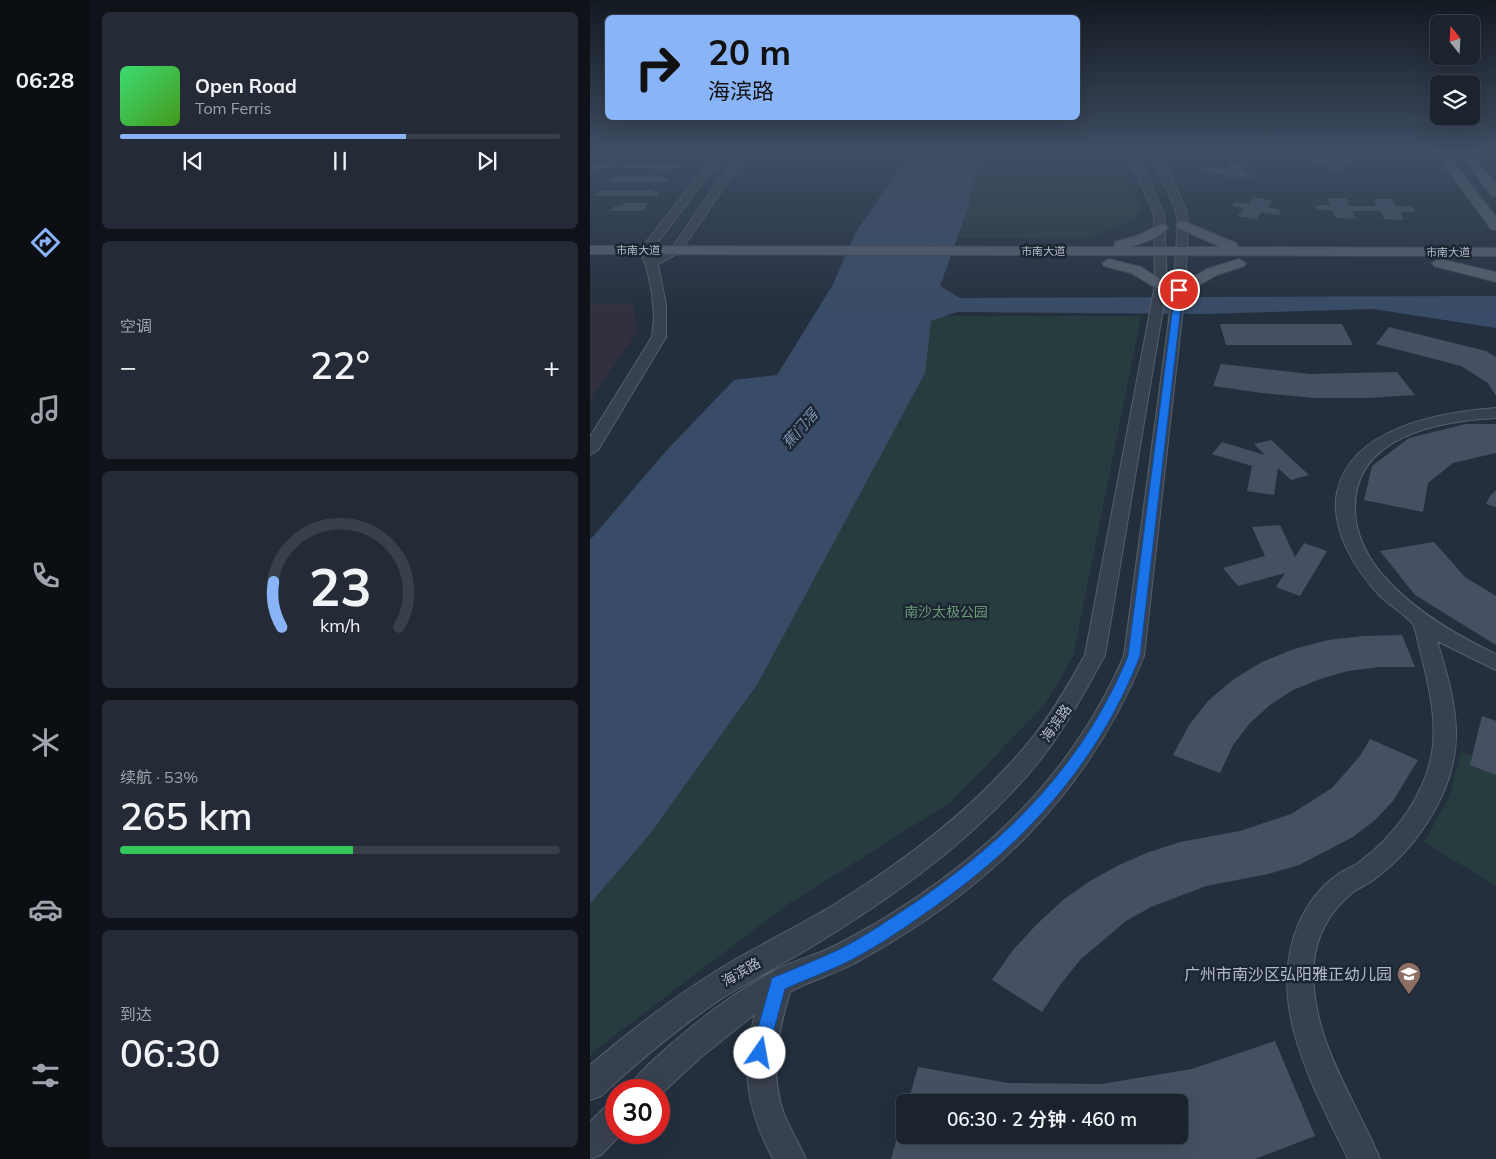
<!DOCTYPE html>
<html lang="zh">
<head>
<meta charset="utf-8">
<style>
	:root { --surface:#1b232e; --page:#242b36; --text:#f1f3f6; --muted:#a0a4aa; --line:#39404a; --accent:#8ab4f8 }
	body { margin:0; font-family:Mulish,"Noto Sans SC",sans-serif; background:var(--page); color:var(--text); height:100vh; display:flex; flex-direction:column; font-size:19px; white-space:nowrap }
	* { box-sizing:border-box; margin:0 }
	p { font-size:16px; color:var(--muted) }
	.icon { flex:none; width:28px; height:28px; fill:none; stroke:currentColor; stroke-width:2; stroke-linecap:round; stroke-linejoin:round }
	.map { position:relative; flex:1; overflow:hidden }
	.sheet { display:flex; flex-direction:column; gap:12px; padding:12px; background:#0f1319; width:500px }
	.sheet>* { flex:none }
	.banner { position:absolute; left:15px; top:15px; width:475px; height:105px; border-radius:8px; box-shadow:0 5px 20px #0002,0 0 0 1px var(--line); background:#8ab4f8; color:#111; overflow:hidden }
	.needle { width:32px; rotate:342deg }
	.buttons { position:absolute; left:840px; top:15px; display:grid; gap:10px }
	.buttons a { display:grid; place-items:center; width:50px; height:50px; border-radius:8px; background:var(--surface); box-shadow:0 5px 20px #0002,0 0 0 1px var(--line); font-size:25px }
	.speed { position:absolute; left:15px; top:1079px; display:flex; gap:10px; font-size:25px; font-weight:700; text-align:center }
	.speed>* { display:grid; place-content:center; width:65px; height:65px; border-radius:50%; background:var(--surface); box-shadow:0 5px 20px #0002,0 0 0 1px var(--line); line-height:1 }
	.speed .limit { border:8px solid #d22; background:#fff; color:#111 }
	.pin { position:absolute; display:grid; place-items:center; width:42px; height:42px; color:#fff; margin:-21px; border:2px solid #fff; border-radius:50%; box-shadow:0 1px 5px #0007 }
	.me { position:absolute; width:55px; margin:-28px; rotate:12deg; stroke-linejoin:round; filter:drop-shadow(0 0 4px #0008) }
	.turn { display:flex; align-items:center; gap:18px; height:105px; padding:0 20px; font-size:22px }
	.turn .icon { width:65px; height:65px; stroke-width:2.5 }
	.turn b { display:block; font-size:35px; line-height:42px }
	.big { font-size:38px; font-weight:600; line-height:1.1 }
	.sheet .widget { flex:1; display:flex; flex-direction:column; justify-content:center; gap:8px; min-width:0; padding:0 18px; border-radius:8px; background:var(--page) }
	.sheet .dial { align-items:center; gap:0 }
	.dial svg { height:130px; overflow:visible; fill:none; stroke:var(--line); stroke-width:7; stroke-linecap:round; text-anchor:middle }
	.dial text { fill:var(--text); stroke:none }
	.song { display:flex; align-items:center; gap:15px }
	.cover { width:60px; height:60px; border-radius:8px; background:linear-gradient(135deg,hsl(140 70% 55%),hsl(100 70% 35%)) }
	.played { height:5px; border-radius:2px; background:linear-gradient(90deg,var(--accent) 65%,var(--line) 65%) }
	.keys { display:flex; justify-content:space-around; direction:ltr }
	.heat { display:flex; justify-content:space-between; align-items:center; font-size:28px; direction:ltr }
	.charge { height:8px; border-radius:4px; background:linear-gradient(90deg,#34c759 53%,var(--line) 0) }
	.trip { position:absolute; left:306px; top:1094px; width:292px; height:50px; border-radius:8px; background:var(--surface); box-shadow:0 5px 20px #0002,0 0 0 1px var(--line); font-weight:600; line-height:50px; text-align:center }
	main { display:flex; flex:1; min-height:0 }
	.dock { display:flex; flex-direction:column; width:90px; justify-content:space-around; align-items:center; background:#0b0e12; color:var(--muted) }
	.dock .icon { width:35px; height:35px }
	.dock .current { color:var(--accent) }
	.dock b { font-size:22px; color:var(--text) }
	.map>svg:first-child { display:block }
</style>
</head>
<body>
<main>
<nav class="dock">
<b>06:28</b>
<svg class="icon current" aria-label="directions" viewBox="0 0 24 24"><path d="M12 3l9 9-9 9-9-9zM9 14v-3h6M13 9l2 2-2 2"/></svg>
<svg class="icon" aria-label="music" viewBox="0 0 24 24"><path d="M9 18V5l10-2v13"/><circle cx="6" cy="18" r="3"/><circle cx="16" cy="16" r="3"/></svg>
<svg class="icon" aria-label="phone" viewBox="0 0 24 24"><path d="M5 4h4l2 5-3 2q2 4 5 5l2-3 5 2v4C11 20 4 13 5 4z"/></svg>
<svg class="icon" aria-label="climate" viewBox="0 0 24 24"><path d="M12 3v18M4 7l16 10M4 17L20 7"/></svg>
<svg class="icon" aria-label="car" viewBox="0 0 24 24"><path d="M5 17H2v-5l4-1 3-4h7l3 4 3 1v5h-3M9 17h6M6 11h13"/><circle cx="7" cy="17" r="2"/><circle cx="17" cy="17" r="2"/></svg>
<svg class="icon" aria-label="filters" viewBox="0 0 24 24"><path d="M4 7h16M4 17h16"/><circle cx="9" cy="7" r="2"/><circle cx="15" cy="17" r="2"/></svg>
</nav>
<section class="sheet">
<div class="widget">
<div class="song"><i class="cover"></i><div><b>Open Road</b><p>Tom Ferris</p></div></div>
<div class="played"></div>
<div class="keys"><svg class="icon" aria-label="previous" viewBox="0 0 24 24"><path d="M18 5L8 12l10 7zM5 5v14"/></svg><svg class="icon" aria-label="pause" viewBox="0 0 24 24"><path d="M8 5v14M16 5v14"/></svg><svg class="icon" aria-label="next" viewBox="0 0 24 24"><path d="M6 5l10 7-10 7zM19 5v14"/></svg></div>
</div>
<div class="widget"><p>空调</p>
<div class="heat"><a>−</a><b class="big">22°</b><a>+</a></div>
</div>
<div class="widget dial"><svg viewBox="0 0 100 80">
<path d="M14 69A42 42 0 1 1 86 69"/>
<path d="M14 69A42 42 0 0 1 9 41" stroke="#8ab4f8"/>
<text x="50" y="56" font-size="32" font-weight="700">23</text>
<text x="50" y="72" font-size="11">km/h</text>
</svg></div>
<div class="widget"><p>续航 · 53%</p><b class="big">265 km</b><div class="charge"></div></div>
<div class="widget"><p>到达</p><b class="big">06:30</b></div>
</section>
<div class="map">
<svg width="906" height="1159" viewBox="0 0 906 1159">
	<rect width="100%" height="100%" fill="#242f3e"/>
	<path fill="#32303f" d="M0 303H43L47 332 0 400Z"/>
	<path fill="#263c3f" d="M393 152H526L552 210 533 225 499 239 369 238 380 203V192Z
		M350 316H551L483 656 456 703 361 802 200 903 9 1047 0 1057V904L60 834 167 685 334 373 340 322Z
		M871 752 906 762V886L834 842 859 798Z"/>
	<path fill="#394c67" d="M320 152H393L380 192V203L350 286 370 298 906 296V328L783 309 613 314 367 312 341 321 335 373 167 685 60 834 0 904V540L77 450 144 380 187 375 242 286 266 232Z"/>
	<path fill="#455162" d="M731 155H748L751 160 765 161 767 165H753L756 170H738L736 164H722L720 160H733Z
		M642 162 658 165 651 172 664 174 660 178 647 176 645 178 610 170 614 166 635 169Z
		M4 163H22L20 165H26L22 168 0 169V165Z
		M42 163H88L86 165H92L89 168 83 169 31 168Z
		M28 176H75L74 178H80L76 182H17L21 178Z
		M16 190H65L63 192H69L66 196H5L9 192Z
		M665 197 683 201 677 207 692 210 688 215 672 212 666 219 647 216 654 209 641 206 645 202 658 204Z
		M737 198H756L759 206H787L783 199H802L806 206 822 207 825 212H810L814 220 794 219 790 211H762L766 219 746 218 742 210H727L725 205H740Z
		M34 203H59L53 211H20L25 206H32Z
		M630 324H752L763 345H636Z
		M799 327 896 351 906 357V396L898 383 871 366 786 344Z
		M631 364 720 374 807 372 825 395 778 398H725L672 393 623 386Z
		M876 424H906V453L863 463 838 483 833 512 774 500 782 466 819 438Z
		M681 440 719 475 701 480 688 468 684 495 657 491 662 466 622 454 632 442 675 455 664 444Z
		M906 490V507L896 504 900 496Z
		M690 525 705 557 714 543 737 551 710 596 686 587 695 573 648 586 633 568 675 556 662 527Z
		M844 542 875 577 906 596V645L825 595 790 551Z
		M812 635 825 667H789L758 671 730 679 703 690 680 705 660 723 643 745 630 773 583 755 599 725 619 700 644 679 672 662 704 649 738 640 774 636Z
		M892 716 906 721V775L880 765Z
		M780 739 828 760 803 801 785 820 763 837 709 865 678 874 616 886 561 907 536 921 490 960 470 985 452 1012 402 980 423 950 447 924 473 900 500 881 529 865 559 852 590 842 650 831 701 814 742 788 770 756Z
		M685 1041 725 1136 665 1159H301L314 1114 315 1135H590V1102H318L328 1067 418 1083 511 1084 602 1069Z"/>
	<g fill="none" stroke-linecap="round" stroke-linejoin="round">
		<defs>
			<path id="minor" d="M0 152H136L62 250 65 256 82 248 148 152H158L90 252 68 264 76 305V337L8 450 0 455V437L62 337 64 317 62 293 57 269 50 250 121 159 0 158Z
				M537 152H547L574 214 577 285 515 655C489 703 463 750 425 789 367 851 298 900 226 944 195 964 162 979 131 999 88 1028 49 1061 11 1096L0 1100V1065L6 1060C45 1027 84 997 128 970 168 945 212 925 253 899 323 855 390 803 442 738 463 712 479 684 495 655L565 285 564 214Z
				M560 152H570L596 210 598 225 595 290 554 656C498 795 396 892 265 963 244 975 220 980 200 992 188 1032 179 1073 194 1114 200 1129 209 1143 216 1159H183C156 1108 151 1070 165 1014L111 1057 69 1096V1090H39C47 1072 65 1059 79 1046 111 1018 146 991 184 971 200 962 219 957 236 950 252 943 268 933 283 925 394 859 482 776 534 656L583 290 588 225 586 210Z
				M906 408V418C849 421 763 436 765 510 765 531 776 555 790 572 821 609 863 634 906 654V670L847 641C856 670 865 699 866 730 868 786 830 845 786 878 779 884 770 887 763 892 741 910 726 935 724 963 718 1035 764 1096 790 1159H758C724 1088 674 1003 709 923 717 905 730 887 747 875 753 870 761 868 768 863 805 836 838 792 843 745 846 711 837 678 829 646 827 639 826 628 822 623 813 613 799 605 789 595 765 569 740 529 747 492 761 427 852 412 906 408Z
				M26 1103V1132H33L11 1155 0 1159V1122L15 1107Z"/>
			<path id="major" d="M844 152H856L906 217V230L901 229Z
				M868 152H880L906 184V196L901 195Z
				M593 221 646 243 648 247 906 248V256L0 254V246L524 247 525 242 549 235 571 224 576 225 578 228C569 239 553 243 539 247H631L588 228 586 225 588 222Z
				M519 259 551 267 579 285 576 288H566L541 273 514 266 512 263Z
				M649 259 656 263 654 266 627 275 595 293H583L581 290 617 269Z
				M849 259 906 272V282L844 266 842 263Z"/>
		</defs>
		<use href="#minor" stroke="#565f6c" stroke-width="2"/>
		<use href="#major" stroke="#414a57" stroke-width="2"/>
		<use href="#minor" fill="#38414e" fill-rule="evenodd"/>
		<use href="#major" fill="#56606e" fill-rule="evenodd"/>
	</g>
	<linearGradient id="sky" x2="0" y2="1"><stop stop-color="#141a22"/><stop offset="0.48" stop-color="#3f4d63"/><stop offset="1" stop-color="#3f4d63" stop-opacity="0"/></linearGradient>
	<rect width="906" height="314" fill="url(#sky)"/>
	<path fill="#1a73e8" stroke="#114b97" d="M589 287 593 290 550 656C508 763 437 841 344 907 317 926 290 945 261 960 240 971 216 979 195 989L176 1059 170 1062 164 1059 161 1053 182 978C204 969 226 960 248 950 276 936 303 917 329 900 422 835 494 763 538 656L585 290Z"/>
	<defs>
		<symbol id="school-pin" viewBox="-11 -11 22 30"><path d="M0 17L-7.5 6A9.5 9.5 0 1 1 7.5 6Z" fill="#8d6e63" stroke="#1d2633"/><path d="M0-5L7-2L0 1L-7-2ZM-4 1L0 2.5L4 1V4Q0 6-4 4Z" fill="#fff"/></symbol>
	</defs>
	<g fill-rule="evenodd">
		<use href="#school-pin" x="805" y="960" width="28" height="38"/>
	</g>
	<g text-anchor="middle" stroke-width="5" stroke-linejoin="round" paint-order="stroke">
		<g font-size="11" fill="#b4bcc9" stroke="#1d2633">
			<text x="48" y="254">市南大道</text>
			<text x="453" y="255">市南大道</text>
			<text x="858" y="256">市南大道</text>
		</g>
		<g font-size="14" fill="#6b9a76" stroke="#1d2633">
			<text x="356" y="617">南沙太极公园</text>
		</g>
		<g font-size="14" fill="#b4bcc9" stroke="#1d2633">
			<text transform="translate(466 723) rotate(-55)" y="5">海滨路</text>
			<text transform="translate(151 972) rotate(-30)" y="5">海滨路</text>
		</g>
		<g font-size="15" font-style="italic" fill="#7c92b1" stroke="#1d2633">
			<text transform="translate(210 429) rotate(-49)" y="5">蕉门滘</text>
		</g>
		<g font-size="16" fill="#b4bcc9" stroke="#1d2633" text-anchor="end">
			<text x="802" y="980">广州市南沙区弘阳雅正幼儿园</text>
		</g>
	</g>
</svg>
<div class="buttons">
<a><svg class="needle" viewBox="-14 -14 28 28"><path d="M0-13l5 13h-10z" fill="#e53935"/><path d="M0 13l5-13h-10z" fill="#a0a4aa"/></svg></a>
<a><svg class="icon" aria-label="layers" viewBox="0 0 24 24"><path d="M12 4l9 5-9 5-9-5zM3 14l9 5 9-5"/></svg></a>
</div>
<div class="speed"><div class="limit">30</div></div>
<div class="pin" style="left:589px;top:290px;background:#d93025"><svg class="icon" aria-label="arrive" viewBox="0 0 24 24"><path d="M6 21V4h12l-3 4 3 4H6"/></svg></div>
<svg class="me" style="left:170px;top:1053px" viewBox="-20 -20 40 40"><circle r="19" fill="#fff"/><path d="M0-13L10 11 0 6-10 11z" fill="#1a73e8"/></svg>
<div class="trip">06:30 · 2 分钟 · 460 m</div>
<div class="banner">
<div class="turn"><svg class="icon" aria-label="right" viewBox="0 0 24 24"><path d="M7 20v-9h11M14 6l5 5-5 5"/></svg><div><b>20 m</b>海滨路</div></div>
</div>
</div>
</main>
</body>
</html>
